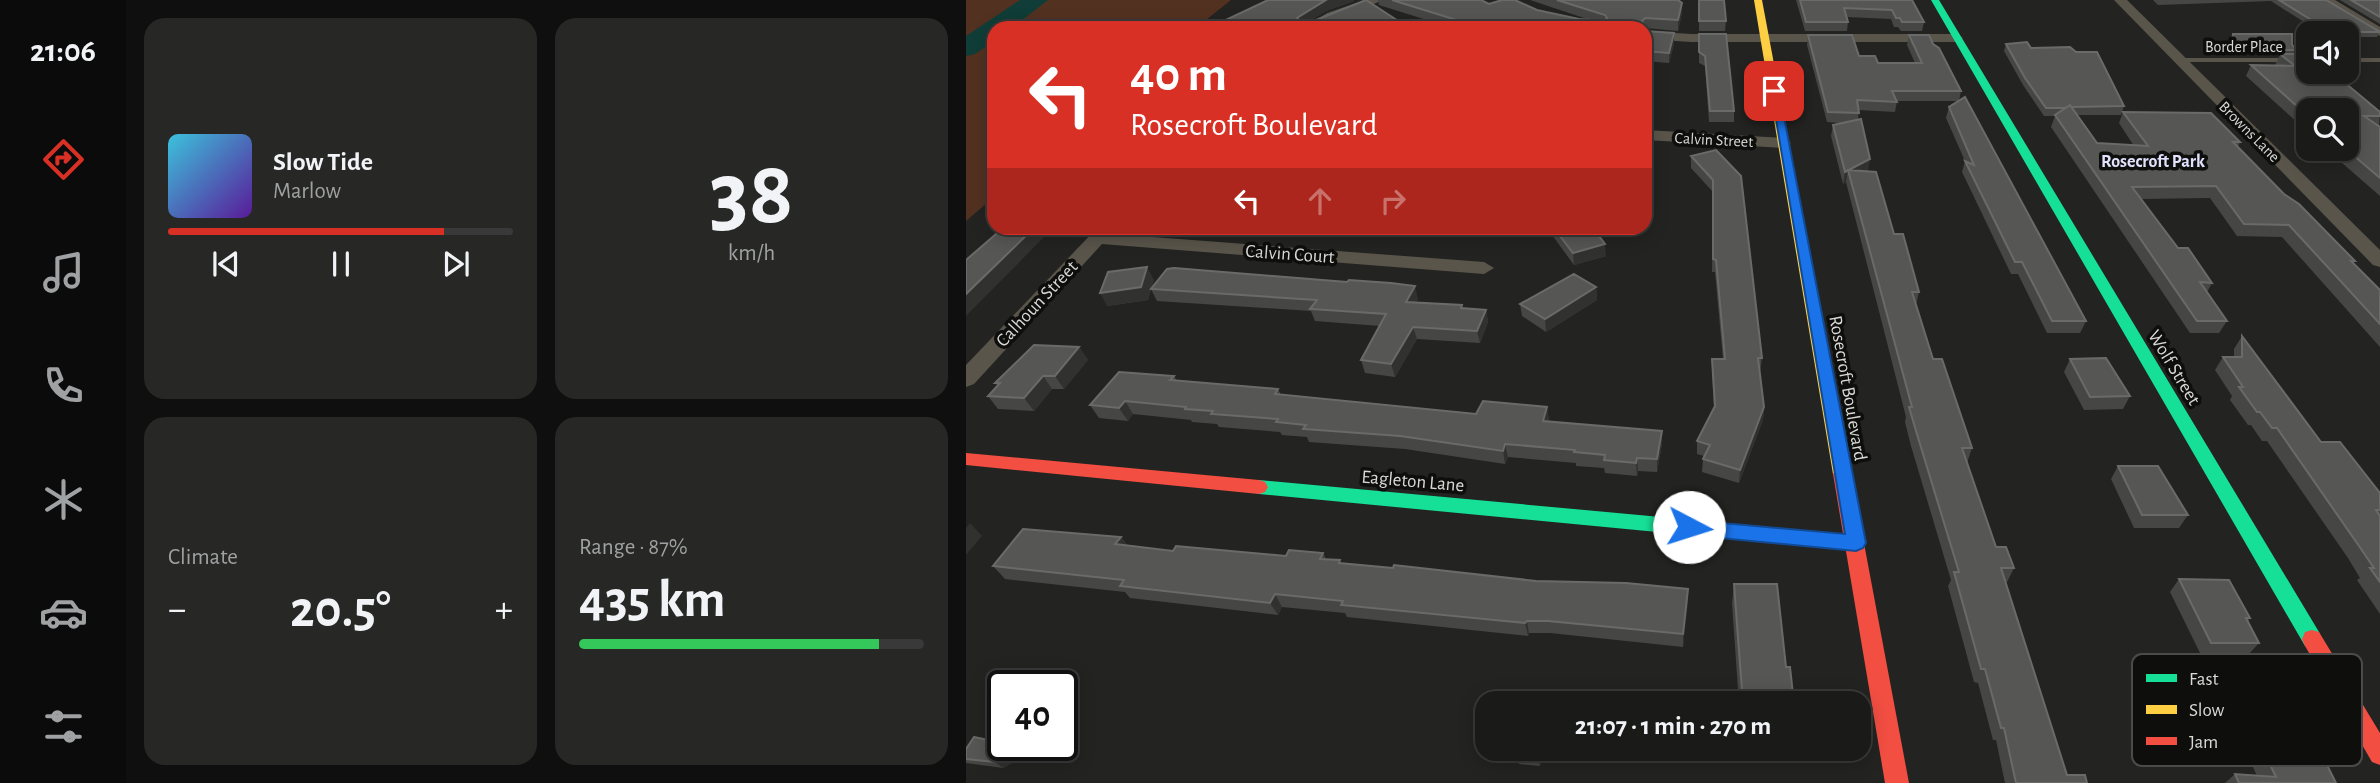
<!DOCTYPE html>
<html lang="en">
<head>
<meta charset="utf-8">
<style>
	:root { --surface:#1a1b19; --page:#272826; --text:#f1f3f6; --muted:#9fa1a2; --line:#383938; --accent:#d93025 }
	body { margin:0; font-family:"Alegreya Sans",sans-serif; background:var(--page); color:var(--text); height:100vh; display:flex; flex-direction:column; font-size:26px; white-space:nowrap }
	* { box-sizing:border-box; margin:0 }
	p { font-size:23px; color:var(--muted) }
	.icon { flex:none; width:38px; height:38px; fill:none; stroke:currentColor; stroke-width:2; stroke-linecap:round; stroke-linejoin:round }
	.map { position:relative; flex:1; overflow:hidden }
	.details { display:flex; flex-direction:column; gap:18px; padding:18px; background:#0e0f0e; width:840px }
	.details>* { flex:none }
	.top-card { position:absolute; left:21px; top:21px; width:665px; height:214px; border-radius:21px; box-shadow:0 4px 18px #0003,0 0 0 2px var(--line); background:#d93025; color:#fff; overflow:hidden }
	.tools { position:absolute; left:1330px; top:21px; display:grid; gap:14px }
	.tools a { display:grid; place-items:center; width:63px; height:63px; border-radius:14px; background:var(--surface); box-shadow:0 4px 18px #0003,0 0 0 2px var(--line); font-size:35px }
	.speed { position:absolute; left:21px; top:670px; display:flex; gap:14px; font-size:35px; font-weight:700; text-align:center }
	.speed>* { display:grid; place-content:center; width:91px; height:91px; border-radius:50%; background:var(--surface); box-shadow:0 4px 18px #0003,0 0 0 2px var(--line); line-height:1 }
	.speed .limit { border:4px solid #111; border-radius:10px; background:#fff; color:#111 }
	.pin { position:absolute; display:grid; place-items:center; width:60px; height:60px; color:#fff; margin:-30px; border-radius:14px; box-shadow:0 4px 10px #0006 }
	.me { position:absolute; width:77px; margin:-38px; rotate:95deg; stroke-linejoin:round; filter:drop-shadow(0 0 5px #0008) }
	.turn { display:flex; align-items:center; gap:24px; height:147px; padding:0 28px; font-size:32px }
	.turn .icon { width:91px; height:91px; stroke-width:2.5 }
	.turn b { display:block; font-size:49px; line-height:60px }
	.lanes { display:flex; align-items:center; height:66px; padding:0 28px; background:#0003; justify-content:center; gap:35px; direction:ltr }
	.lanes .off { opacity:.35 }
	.big { font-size:52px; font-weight:700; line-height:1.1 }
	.details .widget { flex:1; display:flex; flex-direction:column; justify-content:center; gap:10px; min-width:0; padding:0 24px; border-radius:21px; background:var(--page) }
	.details .dial { align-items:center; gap:0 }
	.dial b { font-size:91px; line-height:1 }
	.song { display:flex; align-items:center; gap:21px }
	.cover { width:84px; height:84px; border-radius:10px; background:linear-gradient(135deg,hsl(190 70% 55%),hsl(270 70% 35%)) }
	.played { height:7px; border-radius:4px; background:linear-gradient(90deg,var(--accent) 80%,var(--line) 80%) }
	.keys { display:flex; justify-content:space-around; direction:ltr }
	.heat { display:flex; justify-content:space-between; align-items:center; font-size:38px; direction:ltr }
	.charge { height:10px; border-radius:5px; background:linear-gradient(90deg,#34c759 87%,var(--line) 0) }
	.details .tiles { flex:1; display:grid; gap:18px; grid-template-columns:repeat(2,1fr) }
	.trip { position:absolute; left:509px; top:691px; width:396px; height:70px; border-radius:21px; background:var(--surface); box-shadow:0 4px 18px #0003,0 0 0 2px var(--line); font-weight:700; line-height:70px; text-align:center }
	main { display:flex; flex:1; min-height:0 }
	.menu { display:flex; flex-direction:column; width:126px; justify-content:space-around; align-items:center; background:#0a0b0a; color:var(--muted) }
	.menu .icon { width:49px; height:49px }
	.menu .current { color:var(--accent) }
	.menu b { font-size:32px; color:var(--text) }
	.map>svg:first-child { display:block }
</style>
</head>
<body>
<main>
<nav class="menu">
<b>21:06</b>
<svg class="icon current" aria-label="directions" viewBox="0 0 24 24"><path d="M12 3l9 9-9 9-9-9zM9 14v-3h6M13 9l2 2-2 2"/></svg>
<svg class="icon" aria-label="music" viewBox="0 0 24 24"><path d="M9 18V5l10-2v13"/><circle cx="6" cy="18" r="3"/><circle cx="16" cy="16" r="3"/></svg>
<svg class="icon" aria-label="phone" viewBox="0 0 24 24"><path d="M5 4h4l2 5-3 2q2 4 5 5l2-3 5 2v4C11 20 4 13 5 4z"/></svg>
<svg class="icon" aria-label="climate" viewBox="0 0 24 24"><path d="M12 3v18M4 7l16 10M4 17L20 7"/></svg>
<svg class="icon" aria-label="car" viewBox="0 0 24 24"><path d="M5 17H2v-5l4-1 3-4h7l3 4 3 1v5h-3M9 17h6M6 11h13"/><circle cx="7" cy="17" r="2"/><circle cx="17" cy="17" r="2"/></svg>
<svg class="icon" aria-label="filters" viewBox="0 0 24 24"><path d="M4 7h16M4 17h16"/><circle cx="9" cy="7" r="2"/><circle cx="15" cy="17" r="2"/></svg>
</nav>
<section class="details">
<div class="tiles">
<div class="widget">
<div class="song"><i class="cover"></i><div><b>Slow Tide</b><p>Marlow</p></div></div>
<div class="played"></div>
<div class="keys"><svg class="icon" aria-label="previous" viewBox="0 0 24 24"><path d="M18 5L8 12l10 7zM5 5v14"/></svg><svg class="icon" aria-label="pause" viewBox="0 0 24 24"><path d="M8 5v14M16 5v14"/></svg><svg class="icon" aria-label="next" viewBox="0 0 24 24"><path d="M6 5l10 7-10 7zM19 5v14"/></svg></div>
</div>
<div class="widget dial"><b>38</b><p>km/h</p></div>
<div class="widget"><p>Climate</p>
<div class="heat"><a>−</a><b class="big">20.5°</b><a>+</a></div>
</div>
<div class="widget"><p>Range · 87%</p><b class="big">435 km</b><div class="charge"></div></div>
</div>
</section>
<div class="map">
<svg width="1414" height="783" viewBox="0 0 1414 783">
	<rect width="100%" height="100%" fill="#232421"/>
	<path fill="#533121" d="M0 0H265L230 28H28V197L0 221Z"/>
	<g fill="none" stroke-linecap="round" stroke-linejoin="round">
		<path fill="#103d37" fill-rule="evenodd" d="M54 0H82L46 28H28V41L9 54 0 56V36Z"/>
		<path fill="#5a554b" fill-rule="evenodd" d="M1210 58H1342V62H1210Z
			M1381 58H1414V62H1381Z"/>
		<path fill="#5a554b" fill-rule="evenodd" d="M399 0H417L352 28H337L361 13Z
			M1148 0H1161L1414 250V267L1407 265Z
			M1354 0H1369L1414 27V36Z
			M679 31 725 34H991L997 38 991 42H725L679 39Z
			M679 130 817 138 825 143 817 148 679 140Z
			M131 228H150L146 234 518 262 528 268 518 274 136 244 8 384 0 387V365Z"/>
		<path fill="#16e098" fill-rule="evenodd" d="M965 0H973L1353 632 1356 639 1353 646 1346 648 1339 646Z
			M293 480 890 535 897 538 899 543 897 548 890 551 293 494 287 492 284 487 287 482Z"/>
		<path fill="#ffcf43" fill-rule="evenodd" d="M788 0H796L885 474 882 479H870L867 474Z"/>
		<path fill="#f24e42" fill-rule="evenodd" d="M0 453 293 480 299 482 302 487 299 492 293 494 0 465Z
			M876 467 882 469 885 474 943 783H919L867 474 870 469Z
			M1346 630 1353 632 1414 733V765L1406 762 1339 646 1336 639 1339 632Z"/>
	</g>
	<path fill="#464745" d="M412 0H515L523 4 571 10 613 19H621L564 0H712L716 3V13L712 31 679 28H486L413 5Z
		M733 0 760 21 759 31H733Z
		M830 0H946L958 22 956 31H935L932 27H928L925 19 881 17 882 22 881 31H839Z
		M1187 0H1360L1414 32 1411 37H1381V33H1355L1305 1 1192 5Z
		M1374 0H1414V24Z
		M388 1 360 11 345 20 443 28H243Z
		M679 31 708 33V44L703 63 679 61Z
		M733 34 768 111V122H743L739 66 733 63Z
		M1267 34 1326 45 1331 50 1329 54 1414 112 1413 126 1414 127V196L1360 149H1381L1342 110V132L1280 76 1285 65 1310 66 1309 65 1314 55H1296L1263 47 1264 40Z
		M842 35 912 63H949L941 45 943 35 967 44 995 91 993 101 1120 321 1114 333H1081L1052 274H1045L996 172 999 161 980 118 983 107 992 101H931L929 112 893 110 892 119 902 171H901L953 292 950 305 967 359 1006 448 1001 463 1030 547 1048 568 1041 582H1039L1101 775 1121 783H1039L1030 740H1027L1012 683 1008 682 982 586 985 580 945 446 939 422 940 417 880 182 877 184 865 136 867 125 874 123 861 122 841 45Z
		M1040 44 1065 48 1158 106 1155 115H1111L1131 143 1168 146 1153 123 1157 112 1274 142 1272 147 1318 194 1389 261 1387 264 1414 290V347L1316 237 1271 236 1244 198 1175 199 1212 248 1246 283 1241 292 1261 321 1253 333H1224L1085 127 1089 116H1078L1057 85 1038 51Z
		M750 150 796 358 794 372 798 407 797 420 773 483 736 472 737 459 738 456 731 454V441L748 408 746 372V359H757L749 272H746L747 192 725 168V156Z
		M331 228H388L383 233Z
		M497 228H561L560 230Z
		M585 228H627L640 256 608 265 586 235Z
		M188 280 185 288 452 299 450 302 496 305 497 308 520 310 522 322 514 343 451 339 429 377 399 373 395 360 414 326 349 321 345 311 191 301 185 289 182 300 141 306Z
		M630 287 631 300 580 332 556 316 554 304Z
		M1276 336 1355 442 1414 493V614L1391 580 1394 578 1382 558 1301 441H1296L1285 425H1282L1264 400 1266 396 1249 370 1257 357H1268V349Z
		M113 347 122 360 98 389H86L68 411 32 409 22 396 32 386 29 383Z
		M1104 359 1164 396 1157 409 1118 410 1098 372Z
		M208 376 211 381 312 389 315 395 510 414 581 407 583 421 696 444 691 472 672 471 671 476 639 473 638 468 610 466V463L542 457 539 464 439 449 343 442 341 437 316 435 314 432 253 427 251 424 226 422 225 420 167 414 162 421 133 418 124 405Z
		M1152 466 1222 515 1213 528H1168L1145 479Z
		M155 537 161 545 207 551 320 556 357 553 360 559 375 563 570 581 722 589 717 647 584 633H563L562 636 381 617 379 613 316 607 312 615 164 598 159 592 39 579 27 566Z
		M1213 579 1284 618 1282 621 1293 643 1282 655H1235L1204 592Z
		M768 584 820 667 828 704H773L766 603Z
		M1285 725 1370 783H1259L1269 774 1291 776 1273 736Z
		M58 746 65 752 37 768 0 763V749Z
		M554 749H578L574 766 553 764 552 758Z"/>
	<path fill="#313230" d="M360 0H388V1L360 11 334 28 331 18Z
		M716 3V13L712 31V20Z
		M301 22 303 28H290Z
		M708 33V44L703 63V53Z
		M904 159 902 171 884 180 882 170 880 182 877 184 879 172Z
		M68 228H87L0 316V294Z
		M382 228H388L383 233Z
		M639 244 640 256 608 265 607 253Z
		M181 267 188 280 182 300 141 306 134 293Z
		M449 286 452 299 444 314 440 302Z
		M630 287 631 300 580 332 579 319Z
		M520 310 522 322 514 343 511 331Z
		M447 327 451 339 429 377 425 364Z
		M113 347 122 360 98 389 89 376Z
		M77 376 86 389 68 411 58 398Z
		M159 401 167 414 162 421 153 408Z
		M581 407 583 420 579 434 577 421Z
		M798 407 797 420 773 483 774 470Z
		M696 431V444L691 472V459Z
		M539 444 542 457 539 464 537 451Z
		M671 458 672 471 671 476 670 463Z
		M4 523 16 536 0 555V528Z
		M155 537 164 550 149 544Z
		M722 589V602L717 647V634Z
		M309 594 316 607 312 615 304 603Z
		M561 621 563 633 562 636 559 623Z
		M58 746 65 752 37 768 29 762Z
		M575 749H578L574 766 572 761Z"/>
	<path fill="#565755" stroke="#6a6b69" stroke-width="2" d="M302 0H360L331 18 334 21 350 20 400 0 443 28H332L301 22 290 28H243Z
		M426 0H515L523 4 536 0H549L571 10 613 19 638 21 641 18 639 15 591 0H712L716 3 712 20 679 18 676 21 678 28H537L524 24 516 28Z
		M733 0H758L760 21H733Z
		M834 0H946L958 22H936L934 18H930L926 10 878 8 882 22H840Z
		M1313 0H1360L1414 32H1365Z
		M1385 0H1414V17Z
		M679 31 708 33 703 53 679 51Z
		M733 34H760L768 111H744L739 56 733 52Z
		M1267 34H1326V45L1331 50H1299L1266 42Z
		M842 35H886L893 56H909L912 63H956L943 35H963L967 44 973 48 995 91H926L931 102 891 100 893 113 862 112Z
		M1061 42 1065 48 1104 47 1110 52H1131L1158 106 1105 107 1104 105 1100 108H1080L1059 78 1040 44Z
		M1314 54H1342V72H1366L1414 112V116H1398L1414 127V178L1380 149 1381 110H1342V116L1285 65 1329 66Z
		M999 97 1120 321H1086L1056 262H1049L999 161 1008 165 983 107Z
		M1104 105 1131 143 1182 146 1157 112 1245 113 1274 142H1267L1318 194 1333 204 1389 261H1385L1414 290V324L1323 225 1278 224 1250 186 1166 187 1212 248H1222L1246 283 1234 282 1261 321H1231L1089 115Z
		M895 119 904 159 879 172 867 125Z
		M750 150 775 176 796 358H792L798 407 774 470 737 459 744 445 731 441 749 406 746 359H759L750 260 747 259V180L725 156Z
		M882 170 910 172 928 234H937L953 292H946L967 359H976L1006 448H996L1030 547H1040L1048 568H1035L1101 775H1119L1121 783H1050L1038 728H1035L1019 669H1015L988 572H993L950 431 943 407H946Z
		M37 228H68L0 294V260Z
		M588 228H627L639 244 607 253Z
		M181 267 175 287 134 293 142 272Z
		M208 268 381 282 383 280 425 283 449 286 440 302 496 305 495 308 520 310 511 331 447 327 425 364 395 360 420 314 344 309 351 300 185 289 201 269Z
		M608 274 630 287 579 319 554 304Z
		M1276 336 1355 442H1374L1414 493V510H1410L1414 516V582L1404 568H1408L1393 546 1311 428H1306L1294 412H1291L1273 387H1277L1257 357H1276Z
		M68 345 113 347 89 376H77L58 398 22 396 34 383H29Z
		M1140 358 1164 396 1124 397 1104 359Z
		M153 372 208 376 204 380 312 389 309 394 510 414 517 401 581 407 577 421 696 431 691 459 671 458 670 463 638 460 639 455 608 452 609 450 539 444 537 451 434 436 337 429 340 425 310 422 312 419 245 414 247 411 219 409 220 407 159 401 153 408 124 405Z
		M1152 466H1192L1222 515H1176Z
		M57 529 155 537 149 544 207 551 210 546 320 556 323 550 357 553 354 559 374 560 373 563 427 568 428 565 570 581 660 583 722 589 717 634 582 621H561L559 623 375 605 377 601 309 594 304 603 154 586 158 580 27 566Z
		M1213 579 1263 580 1284 618H1280L1293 643H1245Z
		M768 584H811L820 667H824L828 704H777Z
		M1285 725 1342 727 1370 783H1273L1269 774 1310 777Z
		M8 737 37 743V746H58L29 762 0 759V749Z
		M554 749H575L572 761 552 758Z"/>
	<path fill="#1a73e8" stroke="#114b97" stroke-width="2" d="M805 89 813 91 900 543 897 548 890 551 723 535 717 533 714 527 717 522 723 520 879 534Z"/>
	<g text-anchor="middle" stroke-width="7" stroke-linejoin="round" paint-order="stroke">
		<g font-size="16" fill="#d9d9d6" stroke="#0e0e0c">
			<text x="1278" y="52">Border Place</text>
			<text transform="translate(1284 131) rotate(45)" y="6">Browns Lane</text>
			<text transform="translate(748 139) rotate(3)" y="6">Calvin Street</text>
		</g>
		<g font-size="18" font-weight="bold" fill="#e1e1fe" stroke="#0e0e0c">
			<text x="1187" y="167">Rosecroft Park</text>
		</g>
		<g font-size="19" fill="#d9d9d6" stroke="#0e0e0c">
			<text transform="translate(324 253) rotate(4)" y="7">Calvin Court</text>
			<text transform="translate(70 303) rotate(-47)" y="7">Calhoun Street</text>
			<text transform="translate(1209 367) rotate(59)" y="7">Wolf Street</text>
			<text transform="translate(883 388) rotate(80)" y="7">Rosecroft Boulevard</text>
			<text transform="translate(447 480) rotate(5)" y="7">Eagleton Lane</text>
		</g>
	</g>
	<rect x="1166" y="654" width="230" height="112" rx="10" fill="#0e0e0c" stroke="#4b4b49" stroke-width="2"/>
	<rect x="1180" y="674" width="31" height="8" fill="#16e098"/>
	<rect x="1180" y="705" width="31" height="9" fill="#ffcf43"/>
	<rect x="1180" y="737" width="31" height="8" fill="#f24e42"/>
	<g font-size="19" fill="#d9d9d6">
		<text x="1223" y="685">Fast</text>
		<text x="1223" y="716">Slow</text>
		<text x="1223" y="748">Jam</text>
	</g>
</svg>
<div class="tools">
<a><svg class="icon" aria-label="sound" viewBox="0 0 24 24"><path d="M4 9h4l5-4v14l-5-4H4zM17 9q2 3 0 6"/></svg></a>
<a><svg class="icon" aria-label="search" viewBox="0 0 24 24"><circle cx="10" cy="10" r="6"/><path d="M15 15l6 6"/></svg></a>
</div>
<div class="speed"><div class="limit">40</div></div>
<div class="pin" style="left:808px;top:91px;background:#d93025"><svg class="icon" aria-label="arrive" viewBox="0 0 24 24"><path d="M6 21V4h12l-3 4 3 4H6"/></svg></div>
<svg class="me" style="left:723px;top:527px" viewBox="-20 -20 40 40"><circle r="19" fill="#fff"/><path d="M0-13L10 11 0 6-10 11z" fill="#1a73e8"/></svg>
<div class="trip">21:07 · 1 min · 270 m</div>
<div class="top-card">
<div class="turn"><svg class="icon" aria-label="left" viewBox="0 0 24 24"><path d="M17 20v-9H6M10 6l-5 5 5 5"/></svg><div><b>40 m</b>Rosecroft Boulevard</div></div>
<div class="lanes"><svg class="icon" aria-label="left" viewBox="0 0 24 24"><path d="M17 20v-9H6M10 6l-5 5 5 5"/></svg><svg class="icon off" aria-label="ahead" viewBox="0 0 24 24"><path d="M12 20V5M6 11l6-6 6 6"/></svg><svg class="icon off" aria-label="right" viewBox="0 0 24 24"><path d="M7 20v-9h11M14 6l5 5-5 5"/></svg></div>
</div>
</div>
</main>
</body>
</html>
